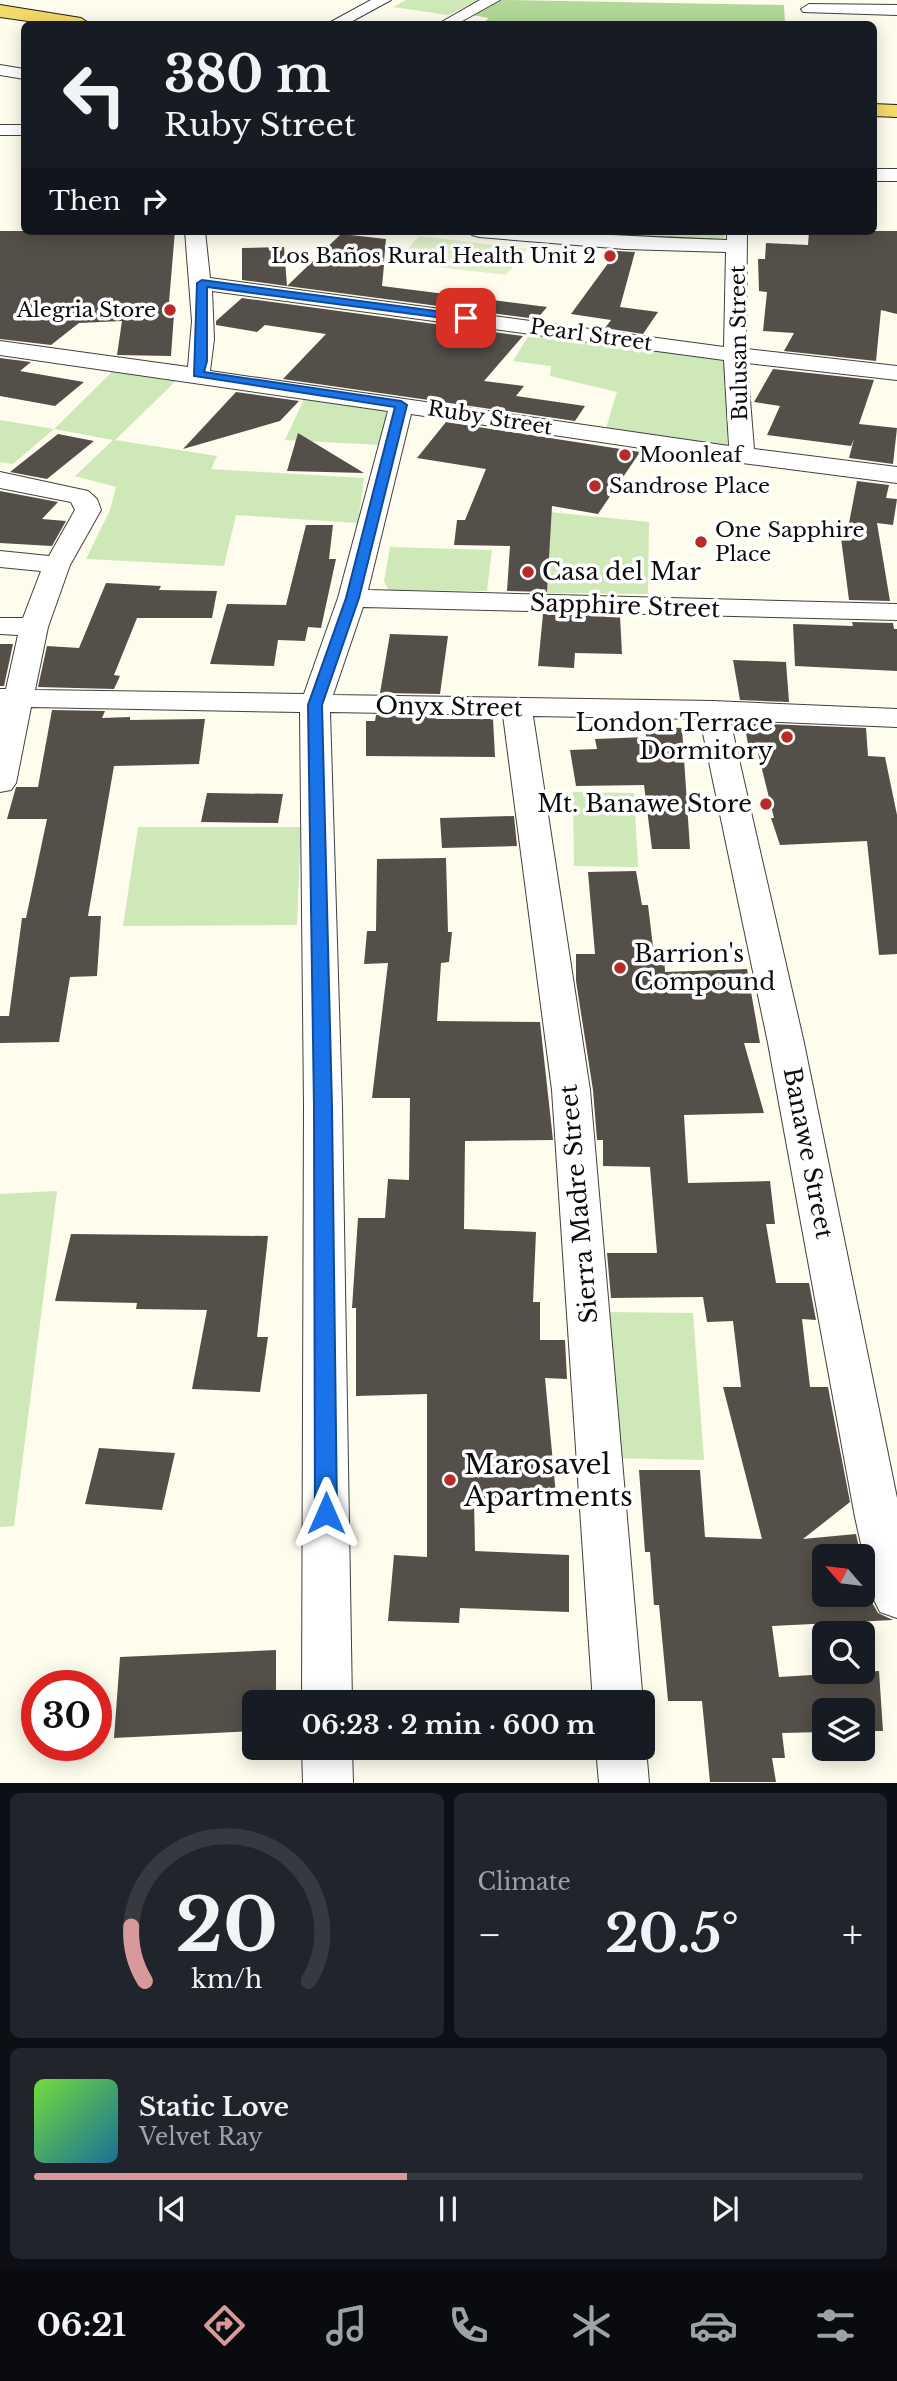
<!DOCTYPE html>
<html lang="en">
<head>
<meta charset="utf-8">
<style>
	:root { --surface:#171b24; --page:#20242c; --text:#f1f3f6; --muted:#9ea1a6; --line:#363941; --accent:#d8999a }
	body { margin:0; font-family:"Libre Baskerville",serif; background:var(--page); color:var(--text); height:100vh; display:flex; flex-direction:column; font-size:26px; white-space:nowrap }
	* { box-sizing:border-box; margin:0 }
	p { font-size:23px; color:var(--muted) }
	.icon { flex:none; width:38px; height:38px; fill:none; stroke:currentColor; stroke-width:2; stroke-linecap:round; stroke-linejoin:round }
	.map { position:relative; height:1783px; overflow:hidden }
	.side { display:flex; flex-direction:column; gap:10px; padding:10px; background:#0d0f14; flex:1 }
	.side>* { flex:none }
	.top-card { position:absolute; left:21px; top:21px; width:856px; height:214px; border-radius:10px; box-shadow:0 4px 18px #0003; background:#171b24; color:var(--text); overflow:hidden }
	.needle { width:46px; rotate:298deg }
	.controls { position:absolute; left:812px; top:1544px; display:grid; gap:14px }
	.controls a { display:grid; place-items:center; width:63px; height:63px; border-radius:10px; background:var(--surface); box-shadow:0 4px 18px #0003; font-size:35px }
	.speed { position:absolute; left:21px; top:1670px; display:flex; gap:14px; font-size:35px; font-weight:700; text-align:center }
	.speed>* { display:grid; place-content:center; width:91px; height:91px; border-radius:50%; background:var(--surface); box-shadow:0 4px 18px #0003; line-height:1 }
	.speed .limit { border:10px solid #d22; background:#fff; color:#111 }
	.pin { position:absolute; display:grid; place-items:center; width:60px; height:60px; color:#fff; margin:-30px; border-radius:14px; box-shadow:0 4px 10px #0006 }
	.me { position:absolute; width:77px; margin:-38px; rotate:0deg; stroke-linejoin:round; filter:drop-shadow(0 0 5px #0008) }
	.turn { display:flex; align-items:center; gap:24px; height:147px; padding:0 28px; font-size:32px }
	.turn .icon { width:91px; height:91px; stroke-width:2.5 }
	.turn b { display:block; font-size:49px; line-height:60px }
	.then { display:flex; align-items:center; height:66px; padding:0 28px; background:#0003; gap:14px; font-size:26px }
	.big { font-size:52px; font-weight:700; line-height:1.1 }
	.side .card { flex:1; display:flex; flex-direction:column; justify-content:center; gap:10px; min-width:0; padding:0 24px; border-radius:10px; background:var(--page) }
	.side .dial { align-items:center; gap:0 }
	.dial svg { height:182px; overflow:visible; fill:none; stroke:var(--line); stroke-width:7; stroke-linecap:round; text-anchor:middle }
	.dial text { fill:var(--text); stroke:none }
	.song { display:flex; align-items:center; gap:21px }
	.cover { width:84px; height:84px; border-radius:10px; background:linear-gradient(135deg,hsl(100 70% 55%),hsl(200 70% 35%)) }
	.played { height:7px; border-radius:4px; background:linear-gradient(90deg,var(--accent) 45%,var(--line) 45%) }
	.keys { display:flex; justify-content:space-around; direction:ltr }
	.heat { display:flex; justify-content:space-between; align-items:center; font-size:38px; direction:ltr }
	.side .tiles { flex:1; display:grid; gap:10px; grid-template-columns:1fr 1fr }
	.card:last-child { grid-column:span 2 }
	.trip { position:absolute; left:242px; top:1690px; width:413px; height:70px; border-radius:10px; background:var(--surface); box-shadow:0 4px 18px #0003; font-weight:700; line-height:70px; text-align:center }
	.tab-bar { display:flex; height:112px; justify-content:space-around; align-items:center; background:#090b0e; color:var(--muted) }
	.tab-bar .icon { width:49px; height:49px }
	.tab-bar .selected { color:var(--accent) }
	.tab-bar b { font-size:32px; color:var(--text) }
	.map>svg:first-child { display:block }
</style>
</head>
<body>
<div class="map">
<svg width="897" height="1783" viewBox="0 0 897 1783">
	<rect width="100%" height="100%" fill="#fefced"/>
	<path fill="#cee8b8" d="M406 0H479L448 15 393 7Z
		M620 231H725L724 240 619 236Z
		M529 335 729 358 727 445 606 428 617 392 550 376 551 366 513 361Z
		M114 370 178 379 115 440 217 456 211 469 364 478 358 523 236 515 224 566 86 559 110 510 116 487 75 476 113 440 54 429 13 464 0 462V420L54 429Z
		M306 395 376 407 386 412 388 420 381 445 285 440Z
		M550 512 649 522 648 594 547 593Z
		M390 547 492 550 487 591 389 590 384 582Z
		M573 792 634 793 638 867 574 866Z
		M138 827H301L297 925 123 926Z
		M57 1191 14 1526 0 1527V1194Z
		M607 1312 693 1313 704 1460 612 1458Z"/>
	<path fill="#b1d898" d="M502 0 784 5 785 24H482L489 18 472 15Z"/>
	<path fill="#e0efca" d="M419 236 527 249 506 275 396 262Z"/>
	<path fill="#554f4a" d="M0 231H175L168 314H174L171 356 117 355 122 321 79 323 51 345 0 339Z
		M809 231H897V314L881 310 876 361 784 351 794 333 763 331 767 292 759 291 758 259H765L766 243 808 245Z
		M341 234 386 239 384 261 381 265H384L382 286 547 307 537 319 287 286Z
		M284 247 287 286 242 280V248Z
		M617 251 635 252 620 307 658 312 643 334 605 328 611 320 571 314Z
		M242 298 523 336 484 381 524 386 516 396 585 406 575 421 283 379 326 334 265 325 257 332 216 325V321Z
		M0 358 31 362 20 371 84 382 55 406 0 396Z
		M773 369 874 380 859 424 897 428 893 464 849 458 854 439 851 446 767 435 780 406 754 402Z
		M236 392 299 401 280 421 183 449Z
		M446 422 640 452 598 514 552 506 547 592 507 591 510 546 454 545 457 520H465L486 469 417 458Z
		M298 433 364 473 287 471Z
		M58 434 94 441 47 479 10 472Z
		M857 481 889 485 886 498 897 499 893 525 877 523 890 601 849 600 841 538 846 539Z
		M0 491 58 502 42 519 66 521 52 546 0 543Z
		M306 525H333L329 559H336L321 628 308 627 305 641 278 640 274 666 210 664 227 604 286 605Z
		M106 583 161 586 159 590 217 591 212 618H137L114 675 120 676 114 689 38 687 47 646 79 648Z
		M543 614 620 616 622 654 575 653 574 668 538 666Z
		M852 622 893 623 894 629H897V671L795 666 793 624 853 626Z
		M390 634 448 636 440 694 380 693Z
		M0 644H13L4 686H0Z
		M733 660 786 662 789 702 740 700Z
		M52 710 105 711 102 718 130 717V720L205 719 199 764 114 766 88 916H101L97 976 70 977 59 1042 0 1043V1016H9L22 918H26L47 819H7L16 787H38Z
		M376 715 437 716 436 719H493L495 757 366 756V721H375Z
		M744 723 866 728 868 756 885 757 897 815V954L879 955 867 841 780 845 771 818H774L757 749H749Z
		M646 727 682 728 690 849H652L644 785 576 786 570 750 597 749 595 739 646 737Z
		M207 793 283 794 278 823 201 822Z
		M514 816 517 846 442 848 440 818Z
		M446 858 448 932H452L449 962 441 963 437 1021 540 1022 553 1140 465 1141 464 1229 536 1232 533 1302H540V1340H565L567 1379 545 1378 556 1495 474 1499 475 1551 569 1555V1612L460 1608 459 1623 388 1621 394 1555 427 1557V1394L356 1396V1308H352L358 1218H385L388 1179 409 1180 410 1098H372L388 963 364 964 367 931H376L377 859Z
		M636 871 642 905H648L654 955H664L665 972 747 969 760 1043H744L764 1113 684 1115 688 1183 770 1181 775 1224H766L776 1283H809L816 1320 802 1319 810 1387H828L850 1502 803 1539 856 1534 861 1556H824V1594H863V1564L870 1599 878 1613 893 1620 772 1626 779 1677 879 1671 883 1731H863V1710H824V1732L782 1733 785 1758H772L776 1782H710L702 1701H668L659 1605H654L650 1552H645L639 1470H700L705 1537 762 1539 723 1387H741L733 1321 707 1322 703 1297 611 1298 607 1253H657L650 1167 603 1166V1140H597L593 1090 576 981V954H595L588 872Z
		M71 1234 268 1236 257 1337H268L260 1392 192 1389 207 1310 136 1309 137 1303 55 1301Z
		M99 1448 175 1453 162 1510 85 1504Z
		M276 1650V1703H254V1731L114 1738 120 1657Z"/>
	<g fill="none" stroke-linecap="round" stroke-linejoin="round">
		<defs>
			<path id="minor" d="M371 0H391L347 24H327Z
				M480 0H500L457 24H438Z
				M809 4 897 5V15L803 12 801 9Z
				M0 65 24 69V79L0 75Z
				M0 125H24V135H0Z
				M873 169H897V181H873Z
				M185 231H205L210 278 724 347 726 252 625 249 479 237 472 235 469 231C555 231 641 237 727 240V231H747L746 349 897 366V380L747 363 754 449 897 467V483L742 463 411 414 368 590 897 604V620L363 607 333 695 713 701 897 709V727L730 720 804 1043 897 1498V1618L880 1612 873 1598 855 1517 768 1043 700 719 533 716 590 1090 643 1703 642 1704 593 1703 552 1090 503 715 330 712 342 1107 352 1703H302L304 1107 300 712 31 707 16 783 11 790 0 792V689H6L18 635 0 634V618H23L41 571 0 567V551L49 556 75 510 71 502 0 488V472L88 491 97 499 101 510 70 565 48 627 35 690 304 694 338 598 388 411 0 355V341L188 367 192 321ZM212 291 724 360 729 446 210 371 214 339Z
				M642 1740 646 1748 649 1783H599L596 1748H642Z
				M302 1748H352L353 1783H303Z"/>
			<path id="major" d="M0 5 81 18 90 24H49L0 17Z
				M873 104 897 105V117L873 116Z"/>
		</defs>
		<use href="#minor" stroke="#404040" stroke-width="2"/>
		<use href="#major" stroke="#1e1e1e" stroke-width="2"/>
		<use href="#minor" fill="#fff" fill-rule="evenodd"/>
		<use href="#major" fill="#f4da68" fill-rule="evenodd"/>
	</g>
	<path fill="#1a73e8" stroke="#114b97" stroke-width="2" d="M202 280 466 315 471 318 466 321 207 287V361L204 372 401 401 407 405 359 598 322 705 332 1107 337 1513 334 1519 326 1522 318 1519 315 1513 314 1107 308 705 346 598 395 407 194 376 197 283Z"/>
	<g fill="#b92b29" stroke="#fff" stroke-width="2.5">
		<circle cx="610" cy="256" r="7"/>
		<circle cx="170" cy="310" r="7"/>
		<circle cx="625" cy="455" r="7"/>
		<circle cx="595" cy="486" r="7"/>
		<circle cx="701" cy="542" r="7"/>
		<circle cx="528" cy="572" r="7"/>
		<circle cx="787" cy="737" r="7"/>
		<circle cx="766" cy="804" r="7"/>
		<circle cx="620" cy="968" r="7"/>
		<circle cx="450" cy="1480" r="7"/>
	</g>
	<g text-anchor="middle" stroke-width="7" stroke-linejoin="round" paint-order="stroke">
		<g font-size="21" fill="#0d0d0d" stroke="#fff" text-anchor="start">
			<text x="596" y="263" text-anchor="end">Los Baños Rural Health Unit 2</text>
			<text x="156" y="317" text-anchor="end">Alegria Store</text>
			<text x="639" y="462">Moonleaf</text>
			<text x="609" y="493">Sandrose Place</text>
			<text x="715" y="537">One Sapphire<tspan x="715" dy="24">Place</tspan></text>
		</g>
		<g font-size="21" fill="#0d0d0d" stroke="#fff">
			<text transform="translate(591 335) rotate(8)" y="7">Pearl Street</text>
			<text transform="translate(739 343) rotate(-91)" y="7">Bulusan Street</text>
			<text transform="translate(490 418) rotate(9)" y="7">Ruby Street</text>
		</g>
		<g font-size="24" fill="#0d0d0d" stroke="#fff" text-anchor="start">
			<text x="542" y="580">Casa del Mar</text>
			<text x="773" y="731" text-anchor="end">London Terrace<tspan x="773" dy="28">Dormitory</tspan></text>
			<text x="752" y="812" text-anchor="end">Mt. Banawe Store</text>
			<text x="634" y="962">Barrion's<tspan x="634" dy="28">Compound</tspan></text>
		</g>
		<g font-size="24" fill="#0d0d0d" stroke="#fff">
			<text transform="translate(625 606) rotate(2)" y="8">Sapphire Street</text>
			<text transform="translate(449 707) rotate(1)" y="8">Onyx Street</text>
			<text transform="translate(808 1153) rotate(79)" y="8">Banawe Street</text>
			<text transform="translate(579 1204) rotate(-95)" y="8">Sierra Madre Street</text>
		</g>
		<g font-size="28" fill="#0d0d0d" stroke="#fff" text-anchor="start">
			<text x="464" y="1474">Marosavel<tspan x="464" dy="32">Apartments</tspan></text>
		</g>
	</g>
</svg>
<div class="controls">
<a><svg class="needle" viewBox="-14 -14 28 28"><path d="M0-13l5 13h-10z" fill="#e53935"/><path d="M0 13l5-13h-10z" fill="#9ea1a6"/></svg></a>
<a><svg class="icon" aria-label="search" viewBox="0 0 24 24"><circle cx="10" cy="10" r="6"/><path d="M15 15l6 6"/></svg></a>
<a><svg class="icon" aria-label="layers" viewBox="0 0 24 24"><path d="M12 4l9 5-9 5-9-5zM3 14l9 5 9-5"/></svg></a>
</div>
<div class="speed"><div class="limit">30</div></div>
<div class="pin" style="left:466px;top:318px;background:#d93025"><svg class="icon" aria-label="arrive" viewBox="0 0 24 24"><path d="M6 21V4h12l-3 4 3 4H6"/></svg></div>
<svg class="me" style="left:326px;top:1513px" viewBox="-20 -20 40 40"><path d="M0-17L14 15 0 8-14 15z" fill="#1a73e8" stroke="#fff" stroke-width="4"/></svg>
<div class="trip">06:23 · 2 min · 600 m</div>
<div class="top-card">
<div class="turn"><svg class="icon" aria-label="left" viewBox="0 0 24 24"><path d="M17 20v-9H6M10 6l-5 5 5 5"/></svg><div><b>380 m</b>Ruby Street</div></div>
<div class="then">Then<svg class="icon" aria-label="right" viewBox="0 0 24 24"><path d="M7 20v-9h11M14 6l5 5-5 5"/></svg></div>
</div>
</div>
<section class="side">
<div class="tiles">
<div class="card dial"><svg viewBox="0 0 100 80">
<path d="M14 69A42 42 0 1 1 86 69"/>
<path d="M14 69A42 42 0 0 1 8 45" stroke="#d8999a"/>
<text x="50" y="56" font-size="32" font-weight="700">20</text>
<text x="50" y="72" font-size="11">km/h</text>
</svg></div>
<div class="card"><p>Climate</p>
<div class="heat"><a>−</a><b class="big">20.5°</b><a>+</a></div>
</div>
<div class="card">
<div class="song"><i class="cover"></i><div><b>Static Love</b><p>Velvet Ray</p></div></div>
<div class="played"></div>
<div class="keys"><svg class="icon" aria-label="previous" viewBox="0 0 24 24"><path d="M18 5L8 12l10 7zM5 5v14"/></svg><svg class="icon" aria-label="pause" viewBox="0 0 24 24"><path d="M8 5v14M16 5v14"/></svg><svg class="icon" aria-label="next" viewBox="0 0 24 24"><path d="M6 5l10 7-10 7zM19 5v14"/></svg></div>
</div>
</div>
</section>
<nav class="tab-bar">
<b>06:21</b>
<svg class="icon selected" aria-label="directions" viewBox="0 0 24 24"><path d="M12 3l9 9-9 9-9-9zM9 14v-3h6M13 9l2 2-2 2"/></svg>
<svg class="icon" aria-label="music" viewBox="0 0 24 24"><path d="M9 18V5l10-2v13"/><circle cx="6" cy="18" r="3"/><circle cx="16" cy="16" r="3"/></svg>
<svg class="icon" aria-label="phone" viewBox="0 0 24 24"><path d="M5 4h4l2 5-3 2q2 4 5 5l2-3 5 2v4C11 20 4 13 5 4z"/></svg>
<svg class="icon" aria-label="climate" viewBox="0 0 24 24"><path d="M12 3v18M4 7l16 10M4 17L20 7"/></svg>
<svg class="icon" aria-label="car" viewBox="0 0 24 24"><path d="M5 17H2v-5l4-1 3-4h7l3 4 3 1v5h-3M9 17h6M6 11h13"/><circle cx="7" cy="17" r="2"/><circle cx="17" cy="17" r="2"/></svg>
<svg class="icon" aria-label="filters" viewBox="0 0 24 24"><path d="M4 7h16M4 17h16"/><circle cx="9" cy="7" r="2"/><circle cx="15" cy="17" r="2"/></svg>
</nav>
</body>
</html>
